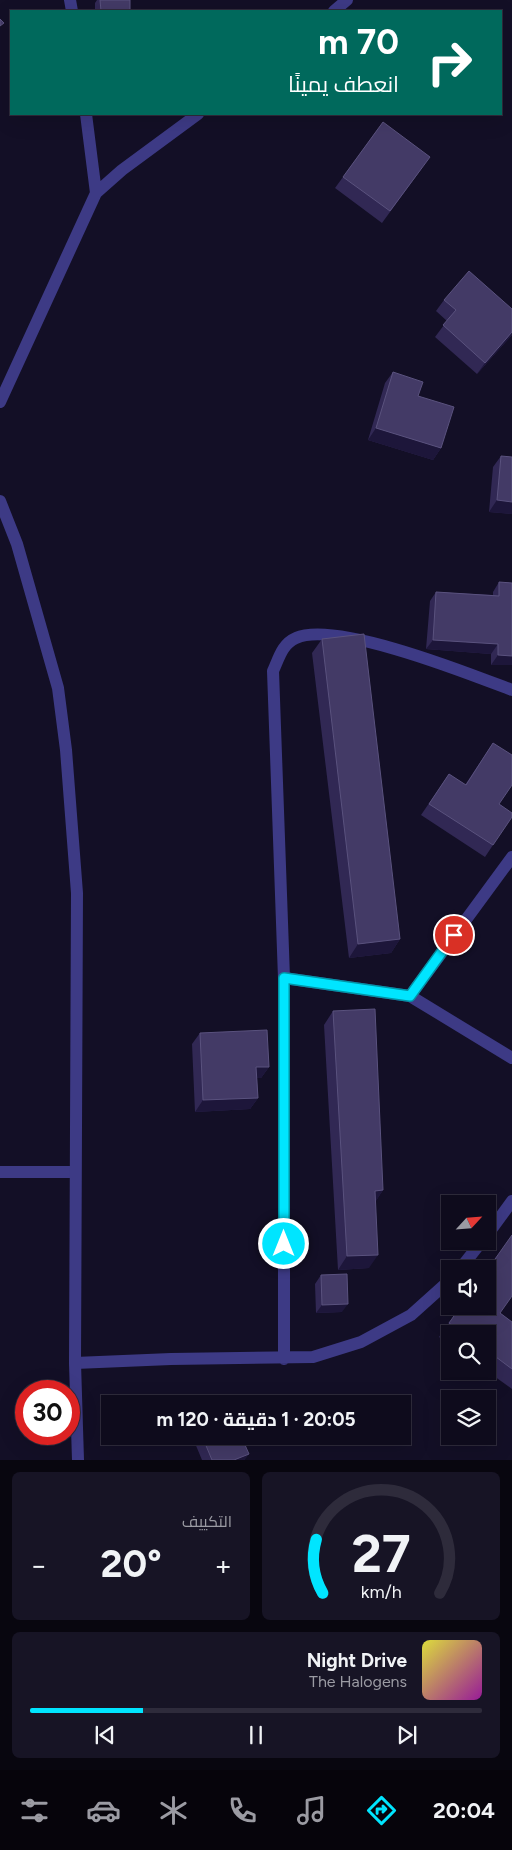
<!DOCTYPE html>
<html lang="ar">
<head>
<meta charset="utf-8">
<style>
	:root { --surface:#0e0b1c; --page:#171425; --text:#f1f3f6; --muted:#9b9ba3; --line:#2e2b3b; --accent:#00e5ff }
	body { margin:0; font-family:Figtree,Cairo,sans-serif; background:var(--page); color:var(--text); direction:rtl; height:100vh; display:flex; flex-direction:column; font-size:19px; white-space:nowrap }
	* { box-sizing:border-box; margin:0 }
	p { font-size:16px; color:var(--muted) }
	.icon { flex:none; width:28px; height:28px; fill:none; stroke:currentColor; stroke-width:2; stroke-linecap:round; stroke-linejoin:round }
	.map { position:relative; height:1460px; overflow:hidden; direction:ltr }
	.panel { display:flex; flex-direction:column; gap:12px; padding:12px; background:#08060f; flex:1 }
	.panel>* { flex:none }
	.top-card { position:absolute; left:10px; top:10px; width:492px; height:105px; border-radius:0px; box-shadow:0 5px 20px #0002,0 0 0 1px var(--line); direction:rtl; background:#00695c; color:#fff; overflow:hidden }
	.needle { width:32px; rotate:64deg }
	.tools { position:absolute; left:441px; top:1195px; display:grid; gap:10px }
	.tools a { display:grid; place-items:center; width:55px; height:55px; border-radius:0px; background:var(--surface); box-shadow:0 5px 20px #0002,0 0 0 1px var(--line); font-size:25px }
	.speed { position:absolute; left:15px; top:1380px; display:flex; gap:10px; font-size:25px; font-weight:700; text-align:center }
	.speed>* { display:grid; place-content:center; width:65px; height:65px; border-radius:50%; background:var(--surface); box-shadow:0 5px 20px #0002,0 0 0 1px var(--line); line-height:1 }
	.speed .limit { border:8px solid #d22; background:#fff; color:#111 }
	.pin { position:absolute; display:grid; place-items:center; width:42px; height:42px; color:#fff; margin:-21px; border:2px solid #fff; border-radius:50%; box-shadow:0 1px 5px #0007 }
	.me { position:absolute; width:55px; margin:-28px; rotate:0deg; stroke-linejoin:round; filter:drop-shadow(0 0 4px #0008) }
	.turn { display:flex; align-items:center; gap:18px; height:105px; padding:0 20px; font-size:22px }
	.turn .icon { width:65px; height:65px; stroke-width:2.5 }
	.turn b { display:block; font-size:35px; line-height:42px }
	.big { font-size:38px; font-weight:700; line-height:1.1 }
	.panel .widget { flex:1; display:flex; flex-direction:column; justify-content:center; gap:8px; min-width:0; padding:0 18px; border-radius:8px; background:var(--page) }
	.panel .dial { align-items:center; gap:0 }
	.dial svg { height:130px; overflow:visible; fill:none; stroke:var(--line); stroke-width:7; stroke-linecap:round; text-anchor:middle }
	.dial text { fill:var(--text); stroke:none }
	.song { display:flex; align-items:center; gap:15px }
	.cover { width:60px; height:60px; border-radius:8px; background:linear-gradient(135deg,hsl(60 70% 55%),hsl(300 70% 35%)) }
	.played { height:5px; border-radius:2px; background:linear-gradient(90deg,var(--accent) 25%,var(--line) 25%) }
	.keys { display:flex; justify-content:space-around; direction:ltr }
	.heat { display:flex; justify-content:space-between; align-items:center; font-size:28px; direction:ltr }
	.panel .tiles { flex:1; display:grid; gap:12px; grid-template-columns:1fr 1fr }
	.widget:last-child { grid-column:span 2 }
	.trip { position:absolute; left:101px; top:1395px; width:310px; height:50px; border-radius:0px; background:var(--surface); box-shadow:0 5px 20px #0002,0 0 0 1px var(--line); font-weight:700; line-height:50px; text-align:center; direction:rtl }
	.menu { display:flex; height:80px; justify-content:space-around; align-items:center; background:#06040b; color:var(--muted) }
	.menu .icon { width:35px; height:35px }
	.menu .on { color:var(--accent) }
	.menu b { font-size:22px; color:var(--text) }
	.map>svg:first-child { display:block }
</style>
</head>
<body>
<div class="map">
<svg width="512" height="1460" viewBox="0 0 512 1460">
	<rect width="100%" height="100%" fill="#130f26"/>
	<g fill="none" stroke-linecap="round" stroke-linejoin="round">
		<path stroke="#3d3a85" stroke-width="12" d="M70 0 72 11
			M334 11 347 0
			M86 114 96 193
			M0 402 96 193 122 170 198 114
			M284 978 410 996 512 1058
			M410 996 512 857
			M0 1172H75
			M488 1234 512 1201
			M460 1269 482 1241
			M284 1359V978L273 671C279 658 282 644 296 638 335 620 470 674 512 690
			M75 1363 171 1359 313 1357 361 1342 411 1315 450 1280"/>
		<path stroke="#3d3a85" stroke-width="12" d="M0 501 17 544 58 688 66 750 77 893 75 1363 78 1460"/>
	</g>
	<path fill="#312854" d="M97 0H130V11H95V3Z
		M383 122 422 168 382 223 335 188Z
		M444 300 512 309V335L477 374 435 337 447 321 436 311Z
		M393 372 418 396 441 448 433 460 368 440 385 383Z
		M501 456 512 514 489 512 493 467Z
		M499 582 512 583V665H491V654L426 649 430 601 436 592 493 595V592Z
		M322 639 400 939 391 953 349 958 312 653Z
		M493 743 499 804 493 845 485 857 421 815 449 774 465 785Z
		M333 1011 383 1190 375 1202 369 1268 338 1270 324 1025Z
		M200 1033 269 1067 261 1078H257L258 1098 250 1109 195 1112 192 1044Z
		M321 1275 342 1312 316 1313 315 1284Z
		M461 1306 500 1313 512 1322V1389L487 1371 488 1334H450V1345L439 1337Z
		M192 1436H241L249 1454 244 1460H202Z"/>
	<path fill="#1d163a" d="M512 332V335L477 374 485 363Z
		M376 428 441 448 433 460 368 440Z
		M497 500 512 502V514L489 512Z
		M433 640 498 644 491 654 426 649Z
		M498 655 512 656V665H491Z
		M400 939 391 953 349 958 358 944Z
		M256 1067H269L261 1078H248Z
		M258 1098 250 1109 195 1112 203 1100Z
		M383 1190 374 1204 375 1191Z
		M378 1255 369 1268 338 1270 347 1256Z
		M348 1304 342 1312 316 1313 322 1305Z
		M249 1454 244 1460H234Z"/>
	<path fill="#433a66" stroke="#5a527e" d="M100 0H130V11H101Z
		M0 19 4 23 0 26Z
		M383 122 430 157 390 211 343 177Z
		M469 271 512 309V332L485 363 443 325 456 310 444 300Z
		M393 372 423 382 418 396 454 407 441 448 376 428Z
		M501 456 512 457V502L497 500Z
		M499 582 512 583V656L498 655V644L433 640 436 592 499 596Z
		M364 634 400 939 358 944 322 639Z
		M493 743 512 755V785L499 804 512 813V817L493 845 429 804 449 774 466 785Z
		M375 1009 383 1190 375 1191 378 1255 347 1256 333 1011Z
		M267 1030 269 1067H256L258 1098 203 1100 200 1033Z
		M512 1235V1296L500 1313 512 1322V1369L488 1351V1334H464L449 1323 461 1306H488V1269Z
		M347 1274 348 1304 322 1305 321 1275Z
		M226 1398 228 1404H213Z
		M202 1436H241L249 1454 234 1460H212Z"/>
	<g fill="none" stroke-linecap="round" stroke-linejoin="round">
		<defs>
			<path id="route" d="M284 1244V978L410 996 454 935"/>
		</defs>
		<use href="#route" stroke="#0095a6" stroke-width="12"/>
		<use href="#route" stroke="#00e5ff" stroke-width="9"/>
	</g>
</svg>
<div class="tools">
<a><svg class="needle" viewBox="-14 -14 28 28"><path d="M0-13l5 13h-10z" fill="#e53935"/><path d="M0 13l5-13h-10z" fill="#9b9ba3"/></svg></a>
<a><svg class="icon" aria-label="sound" viewBox="0 0 24 24"><path d="M4 9h4l5-4v14l-5-4H4zM17 9q2 3 0 6"/></svg></a>
<a><svg class="icon" aria-label="search" viewBox="0 0 24 24"><circle cx="10" cy="10" r="6"/><path d="M15 15l6 6"/></svg></a>
<a><svg class="icon" aria-label="layers" viewBox="0 0 24 24"><path d="M12 4l9 5-9 5-9-5zM3 14l9 5 9-5"/></svg></a>
</div>
<div class="speed"><div class="limit">30</div></div>
<div class="pin" style="left:454px;top:935px;background:#d93025"><svg class="icon" aria-label="arrive" viewBox="0 0 24 24"><path d="M6 21V4h12l-3 4 3 4H6"/></svg></div>
<svg class="me" style="left:284px;top:1244px" viewBox="-20 -20 40 40"><circle r="17" fill="#00e5ff" stroke="#fff" stroke-width="3"/><path d="M0-11L8 9 0 5-8 9z" fill="#fff"/></svg>
<div class="trip">20:05 · 1 دقيقة · 120 m</div>
<div class="top-card">
<div class="turn"><svg class="icon" aria-label="right" viewBox="0 0 24 24"><path d="M7 20v-9h11M14 6l5 5-5 5"/></svg><div><b>70 m</b>انعطف يمينًا</div></div>
</div>
</div>
<section class="panel">
<div class="tiles">
<div class="widget dial"><svg viewBox="0 0 100 80">
<path d="M14 69A42 42 0 1 1 86 69"/>
<path d="M14 69A42 42 0 0 1 10 36" stroke="#00e5ff"/>
<text x="50" y="56" font-size="32" font-weight="700">27</text>
<text x="50" y="72" font-size="11">km/h</text>
</svg></div>
<div class="widget"><p>التكييف</p>
<div class="heat"><a>−</a><b class="big">20°</b><a>+</a></div>
</div>
<div class="widget">
<div class="song"><i class="cover"></i><div><b>Night Drive</b><p>The Halogens</p></div></div>
<div class="played"></div>
<div class="keys"><svg class="icon" aria-label="previous" viewBox="0 0 24 24"><path d="M18 5L8 12l10 7zM5 5v14"/></svg><svg class="icon" aria-label="pause" viewBox="0 0 24 24"><path d="M8 5v14M16 5v14"/></svg><svg class="icon" aria-label="next" viewBox="0 0 24 24"><path d="M6 5l10 7-10 7zM19 5v14"/></svg></div>
</div>
</div>
</section>
<nav class="menu">
<b>20:04</b>
<svg class="icon on" aria-label="directions" viewBox="0 0 24 24"><path d="M12 3l9 9-9 9-9-9zM9 14v-3h6M13 9l2 2-2 2"/></svg>
<svg class="icon" aria-label="music" viewBox="0 0 24 24"><path d="M9 18V5l10-2v13"/><circle cx="6" cy="18" r="3"/><circle cx="16" cy="16" r="3"/></svg>
<svg class="icon" aria-label="phone" viewBox="0 0 24 24"><path d="M5 4h4l2 5-3 2q2 4 5 5l2-3 5 2v4C11 20 4 13 5 4z"/></svg>
<svg class="icon" aria-label="climate" viewBox="0 0 24 24"><path d="M12 3v18M4 7l16 10M4 17L20 7"/></svg>
<svg class="icon" aria-label="car" viewBox="0 0 24 24"><path d="M5 17H2v-5l4-1 3-4h7l3 4 3 1v5h-3M9 17h6M6 11h13"/><circle cx="7" cy="17" r="2"/><circle cx="17" cy="17" r="2"/></svg>
<svg class="icon" aria-label="filters" viewBox="0 0 24 24"><path d="M4 7h16M4 17h16"/><circle cx="9" cy="7" r="2"/><circle cx="15" cy="17" r="2"/></svg>
</nav>
</body>
</html>
